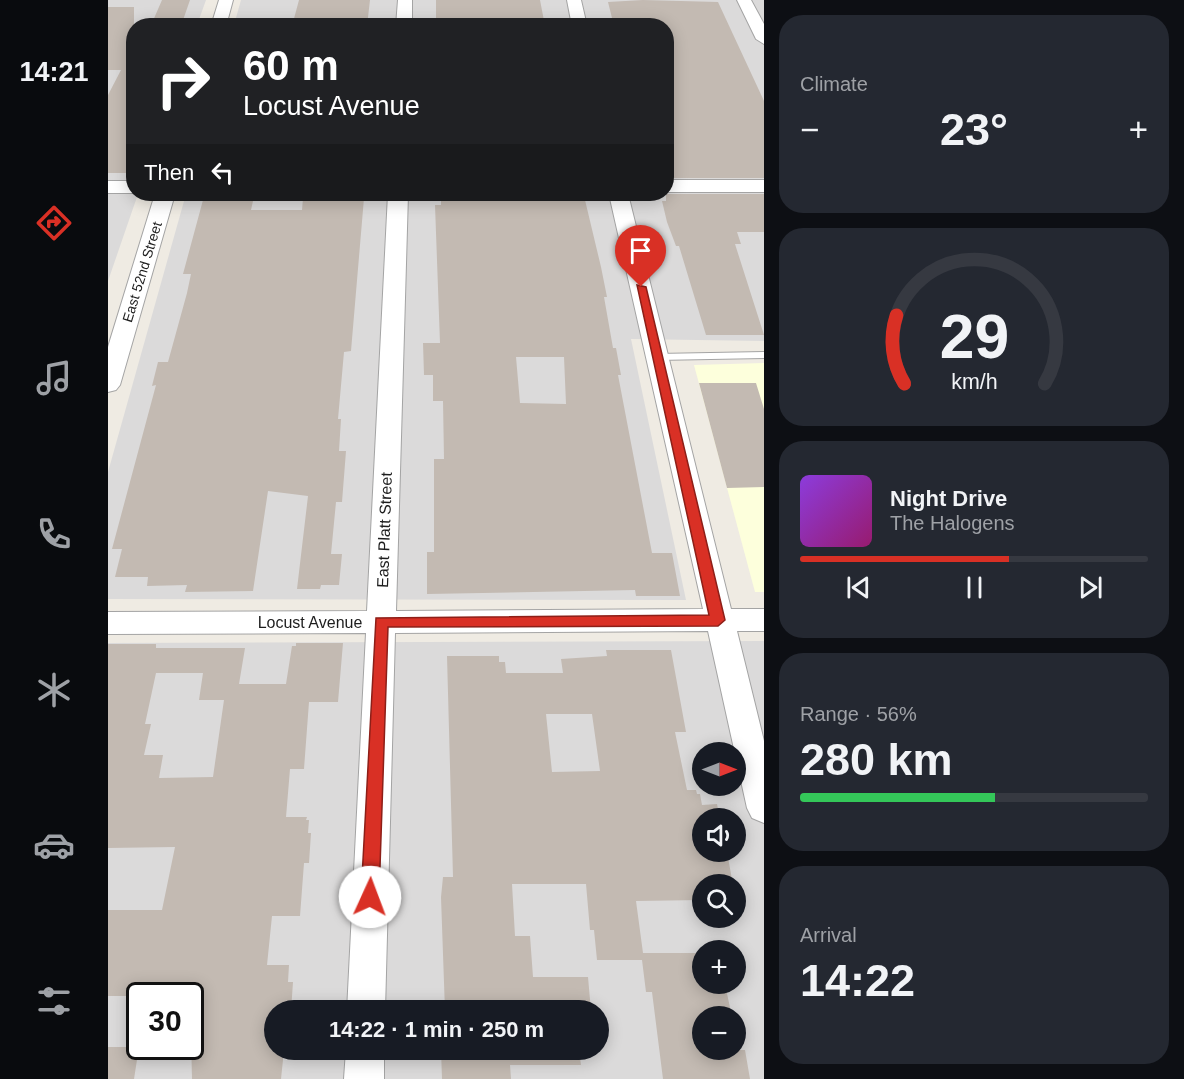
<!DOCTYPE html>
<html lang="en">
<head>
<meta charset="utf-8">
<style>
	:root { --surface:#171b24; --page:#242831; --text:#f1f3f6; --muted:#9ea1a6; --line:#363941; --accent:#d93025 }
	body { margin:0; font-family:Helvetica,sans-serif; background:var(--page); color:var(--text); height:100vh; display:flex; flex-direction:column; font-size:22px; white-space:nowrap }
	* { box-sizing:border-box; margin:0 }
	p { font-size:20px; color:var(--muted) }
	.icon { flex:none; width:33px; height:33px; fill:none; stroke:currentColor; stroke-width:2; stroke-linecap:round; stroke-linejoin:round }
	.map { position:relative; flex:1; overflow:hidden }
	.sheet { display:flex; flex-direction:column; gap:15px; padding:15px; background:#0d0f14; width:420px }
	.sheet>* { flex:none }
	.hud { position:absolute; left:18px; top:18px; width:548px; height:183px; border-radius:24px; box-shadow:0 3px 15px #0003; background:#202124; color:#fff; overflow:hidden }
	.needle { width:39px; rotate:90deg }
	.buttons { position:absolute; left:584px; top:742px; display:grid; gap:12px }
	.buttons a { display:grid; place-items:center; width:54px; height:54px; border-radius:50%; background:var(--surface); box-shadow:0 3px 15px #0003; font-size:30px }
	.speed { position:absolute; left:18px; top:982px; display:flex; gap:12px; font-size:30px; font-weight:700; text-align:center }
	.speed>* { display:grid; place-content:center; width:78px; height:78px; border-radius:50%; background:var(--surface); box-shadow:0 3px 15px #0003; line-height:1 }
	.speed .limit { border:3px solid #111; border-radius:9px; background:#fff; color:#111 }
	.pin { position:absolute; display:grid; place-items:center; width:51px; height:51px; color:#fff; margin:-62px -26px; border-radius:50% 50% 50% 0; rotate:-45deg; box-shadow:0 0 6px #0007 }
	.pin .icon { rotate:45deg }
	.me { position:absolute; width:66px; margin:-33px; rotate:2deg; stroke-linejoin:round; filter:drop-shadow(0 0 4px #0008) }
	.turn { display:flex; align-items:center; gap:21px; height:126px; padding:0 18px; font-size:27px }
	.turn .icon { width:78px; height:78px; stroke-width:2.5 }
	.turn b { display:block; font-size:42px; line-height:51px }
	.then { display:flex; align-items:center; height:57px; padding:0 18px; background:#0003; gap:12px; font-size:22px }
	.big { font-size:45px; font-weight:700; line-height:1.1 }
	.sheet .widget { flex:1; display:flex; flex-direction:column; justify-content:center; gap:9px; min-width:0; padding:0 21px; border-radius:24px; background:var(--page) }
	.sheet .dial { align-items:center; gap:0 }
	.dial svg { height:156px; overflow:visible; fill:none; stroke:var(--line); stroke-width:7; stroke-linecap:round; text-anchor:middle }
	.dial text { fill:var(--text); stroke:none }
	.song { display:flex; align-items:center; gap:18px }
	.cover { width:72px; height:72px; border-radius:9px; background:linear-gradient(135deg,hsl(270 70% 55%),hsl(320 70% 35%)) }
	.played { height:6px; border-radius:3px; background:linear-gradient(90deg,var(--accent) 60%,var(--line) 60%) }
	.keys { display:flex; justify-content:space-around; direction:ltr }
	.heat { display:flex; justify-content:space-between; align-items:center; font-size:33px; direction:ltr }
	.charge { height:9px; border-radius:4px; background:linear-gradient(90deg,#34c759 56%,var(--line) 0) }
	.trip { position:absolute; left:156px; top:1000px; width:345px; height:60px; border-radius:30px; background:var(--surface); box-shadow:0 3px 15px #0003; font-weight:700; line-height:60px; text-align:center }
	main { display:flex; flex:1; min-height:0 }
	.tabs { display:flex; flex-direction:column; width:108px; justify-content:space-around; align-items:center; background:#090b0e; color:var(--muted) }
	.tabs .icon { width:42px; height:42px }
	.tabs .selected { color:var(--accent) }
	.tabs b { font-size:27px; color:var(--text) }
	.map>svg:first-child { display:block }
</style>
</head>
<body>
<main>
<nav class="tabs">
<b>14:21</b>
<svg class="icon selected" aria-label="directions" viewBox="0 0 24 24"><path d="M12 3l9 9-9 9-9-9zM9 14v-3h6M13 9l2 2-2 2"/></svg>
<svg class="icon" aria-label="music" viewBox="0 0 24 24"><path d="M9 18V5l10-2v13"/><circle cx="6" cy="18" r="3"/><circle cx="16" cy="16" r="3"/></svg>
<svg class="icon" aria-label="phone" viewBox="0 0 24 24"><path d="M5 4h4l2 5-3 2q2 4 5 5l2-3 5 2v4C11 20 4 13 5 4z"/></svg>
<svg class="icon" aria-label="climate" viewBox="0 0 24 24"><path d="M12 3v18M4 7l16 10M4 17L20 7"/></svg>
<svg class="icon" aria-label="car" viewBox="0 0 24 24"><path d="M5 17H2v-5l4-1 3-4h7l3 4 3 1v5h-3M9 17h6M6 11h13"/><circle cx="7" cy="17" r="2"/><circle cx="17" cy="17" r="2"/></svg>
<svg class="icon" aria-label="filters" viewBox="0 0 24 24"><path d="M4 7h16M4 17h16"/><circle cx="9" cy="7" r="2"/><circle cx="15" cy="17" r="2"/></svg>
</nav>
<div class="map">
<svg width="656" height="1079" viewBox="0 0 656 1079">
	<rect width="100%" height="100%" fill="#efebe3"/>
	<path fill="#dbdada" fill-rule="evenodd" d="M0 0H98L89 25 26 26V194H30L0 281Z
		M133 0H656V341L523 339 578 600 0 599V472L78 194H558V26L126 25Z
		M656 641V1079H0V643ZM594 753H627V786H594ZM594 819H627V852H594ZM594 885H627V918H594ZM594 951H627V984H594ZM32 996H82V1047H32ZM166 1011H490V1050H166ZM594 1017H627V1050H594Z"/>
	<path fill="#fdffdc" d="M656 363V592H647L586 365Z"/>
	<path fill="#c3bab2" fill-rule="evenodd" d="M54 0H82L74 23H44Z
		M191 0H262L259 26H184Z
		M328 0H432L437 26H328Z
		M535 0 610 2 656 101V178H558V92H566L560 73H565L558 55V26H506L500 2Z
		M0 7H26V157L20 173H0V95L13 70H0Z
		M558 194H656V232H629L633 244H627L656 335H598L571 246H568L559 222 554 201H558Z
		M195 198H256L243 351 236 352 230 419H233L231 451H238L234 502H228L223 554H234L231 585H213L212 589H189L200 496 160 491 145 591 77 592 79 585 39 586 40 577H7L14 549H4L48 385 44 386 50 362H60L79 293 83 274H75L95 200 145 201 143 210H194Z
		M333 200H477L493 267 499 297H496L505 348H508L513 375H510L544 553H564L572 596H528L527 590 319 594V552H326V459H336L335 401H325V375H316L315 343H332L327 205H333ZM408 357H456L458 404 412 403Z
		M591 383H648L656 409V487L619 488Z
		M188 643H235L230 702H201L196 769H182L178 817H199L198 820H201L200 833H203L201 863H196L192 916H164L159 965H181L180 982H185L183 1011H166V1050H176L173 1079H84L82 996H0V910H54L67 847 0 848V644H48V648H137L131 684H178L184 646H188ZM48 673H95L91 700H116L105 777 51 778 55 755H36L43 724H37Z
		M498 650H563L578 732H567L579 790H588L589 794H592L594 805 609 804 612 819H594V852H619L625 885H594V900L528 901 535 953H594V984H617L624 1017H594V1050H627V1034L630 1050H637L642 1079H555L544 992H538L534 960H489L486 930H482L478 884H404L407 936H422L425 977H480L483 1011H337L333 897 335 877H345L339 656H391V662H397L398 673H455L453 659 499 656ZM438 714H484L492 771 444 772Z
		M0 1047H31L26 1079H0Z
		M333 1050H471L473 1065H402L403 1079H334Z"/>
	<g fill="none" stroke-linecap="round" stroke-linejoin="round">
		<defs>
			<path id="lane" d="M656 352V358L549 360 543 357 549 354Z"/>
			<path id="street" d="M111 0H125L118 26H103Z
				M290 0H304V26H288Z
				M459 0H473L479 26H464Z
				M629 0H643L656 24V44L648 39Z
				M558 180H656V192H558Z
				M0 181H26V193H0Z
				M47 194H67L12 385 8 390 0 392V347Z
				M280 194H300L288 611 595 609 501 194H520L623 609H656V631H629L656 741V823L644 818 639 808 600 631 287 633 277 1011H239L258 633 0 634V612L259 611Z
				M238 1050H276V1079H236Z"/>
		</defs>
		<use href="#lane" stroke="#a4a4a4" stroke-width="2"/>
		<use href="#street" stroke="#a4a4a4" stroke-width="2"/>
		<use href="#lane" fill="#fff" fill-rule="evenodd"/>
		<use href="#street" fill="#fff" fill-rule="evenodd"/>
	</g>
	<path fill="#d93025" stroke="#8d1f18" stroke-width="1.5" d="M529 285 538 287 617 620 610 626 280 627 271 897 269 902 262 905 256 902 253 897 268 618 601 615Z"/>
	<g text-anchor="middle" stroke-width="5" stroke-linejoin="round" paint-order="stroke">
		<g font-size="14" fill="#1d1d1d" stroke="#fff">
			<text transform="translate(34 272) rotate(-73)" y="5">East 52nd Street</text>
		</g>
		<g font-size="16" fill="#1d1d1d" stroke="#fff">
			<text transform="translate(276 530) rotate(-88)" y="6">East Platt Street</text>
			<text x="202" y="628">Locust Avenue</text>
		</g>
	</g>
</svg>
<div class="buttons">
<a><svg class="needle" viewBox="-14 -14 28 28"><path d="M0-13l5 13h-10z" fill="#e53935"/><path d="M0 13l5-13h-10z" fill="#9ea1a6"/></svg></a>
<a><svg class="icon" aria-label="sound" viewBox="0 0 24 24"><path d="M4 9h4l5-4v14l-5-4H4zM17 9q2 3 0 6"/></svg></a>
<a><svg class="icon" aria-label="search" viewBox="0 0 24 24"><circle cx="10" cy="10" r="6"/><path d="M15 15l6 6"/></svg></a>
<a>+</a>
<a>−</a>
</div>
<div class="speed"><div class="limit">30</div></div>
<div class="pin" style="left:533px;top:287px;background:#d93025"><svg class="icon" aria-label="arrive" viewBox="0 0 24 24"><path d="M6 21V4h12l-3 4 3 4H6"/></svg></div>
<svg class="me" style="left:262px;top:897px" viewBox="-20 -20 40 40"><circle r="19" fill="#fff"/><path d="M0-13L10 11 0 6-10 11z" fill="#d93025"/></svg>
<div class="trip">14:22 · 1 min · 250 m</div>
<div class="hud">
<div class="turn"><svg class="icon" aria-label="right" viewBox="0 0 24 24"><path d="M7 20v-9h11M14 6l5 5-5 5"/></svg><div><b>60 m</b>Locust Avenue</div></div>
<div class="then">Then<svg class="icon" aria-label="left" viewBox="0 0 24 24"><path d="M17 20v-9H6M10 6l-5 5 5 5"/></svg></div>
</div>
</div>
<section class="sheet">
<div class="widget"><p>Climate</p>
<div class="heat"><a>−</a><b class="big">23°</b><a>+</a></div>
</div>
<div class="widget dial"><svg viewBox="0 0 100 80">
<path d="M14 69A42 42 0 1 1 86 69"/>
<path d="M14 69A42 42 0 0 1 10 34" stroke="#d93025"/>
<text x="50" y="56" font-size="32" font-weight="700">29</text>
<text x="50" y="72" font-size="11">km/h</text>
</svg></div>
<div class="widget">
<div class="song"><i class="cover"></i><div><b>Night Drive</b><p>The Halogens</p></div></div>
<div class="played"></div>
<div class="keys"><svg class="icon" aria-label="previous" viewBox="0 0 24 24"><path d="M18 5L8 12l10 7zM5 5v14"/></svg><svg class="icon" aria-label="pause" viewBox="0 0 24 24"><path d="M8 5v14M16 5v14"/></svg><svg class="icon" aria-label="next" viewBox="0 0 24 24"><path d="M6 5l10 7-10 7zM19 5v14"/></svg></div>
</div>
<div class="widget"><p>Range · 56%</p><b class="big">280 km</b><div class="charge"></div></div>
<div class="widget"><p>Arrival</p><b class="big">14:22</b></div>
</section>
</main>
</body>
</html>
